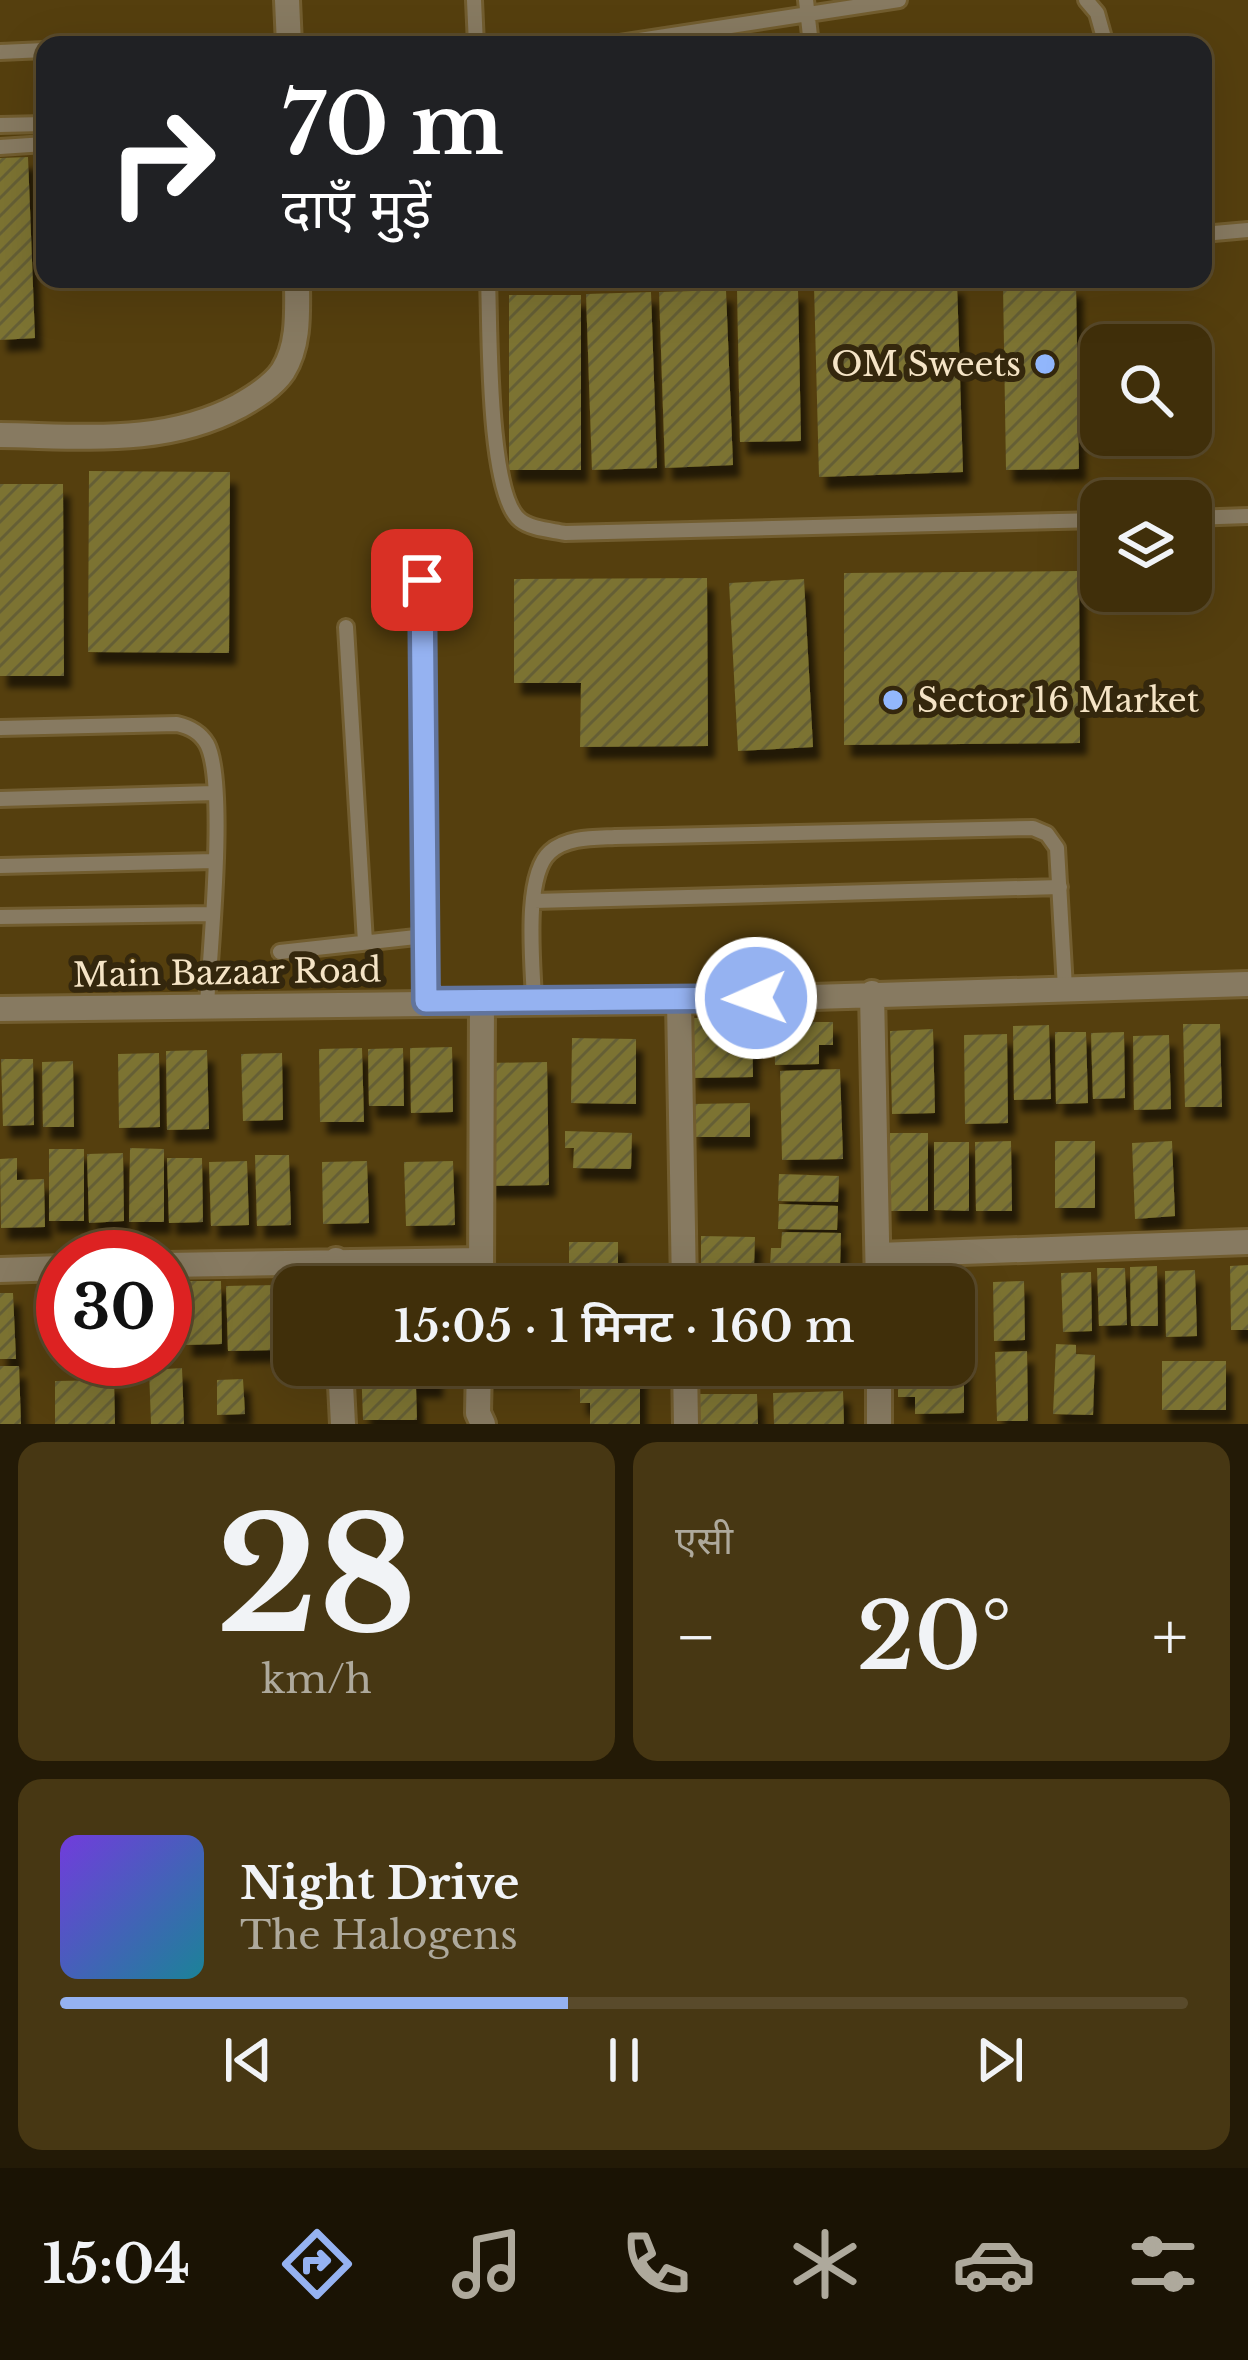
<!DOCTYPE html>
<html lang="hi">
<head>
<meta charset="utf-8">
<style>
	:root { --surface:#402f0a; --page:#473713; --text:#f1f3f6; --muted:#aea99c; --line:#594a2b; --accent:#95b2f1 }
	body { margin:0; font-family:"Libre Baskerville","Noto Sans Devanagari",serif; background:var(--page); color:var(--text); height:100vh; display:flex; flex-direction:column; font-size:45px; white-space:nowrap }
	* { box-sizing:border-box; margin:0 }
	p { font-size:39px; color:var(--muted) }
	.icon { flex:none; width:66px; height:66px; fill:none; stroke:currentColor; stroke-width:2; stroke-linecap:round; stroke-linejoin:round }
	.map { position:relative; height:1424px; overflow:hidden }
	.details { display:flex; flex-direction:column; gap:18px; padding:18px; background:#231a06; flex:1 }
	.details>* { flex:none }
	.hud { position:absolute; left:36px; top:36px; width:1176px; height:252px; border-radius:24px; box-shadow:0 12px 48px #0002,0 0 0 3px var(--line); background:#202124; color:#fff; overflow:hidden }
	.tools { position:absolute; left:1080px; top:324px; display:grid; gap:24px }
	.tools a { display:grid; place-items:center; width:132px; height:132px; border-radius:24px; background:var(--surface); box-shadow:0 12px 48px #0002,0 0 0 3px var(--line); font-size:60px }
	.speed { position:absolute; left:36px; top:1230px; display:flex; gap:24px; font-size:60px; font-weight:700; text-align:center }
	.speed>* { display:grid; place-content:center; width:156px; height:156px; border-radius:50%; background:var(--surface); box-shadow:0 12px 48px #0002,0 0 0 3px var(--line); line-height:1 }
	.speed .limit { border:18px solid #d22; background:#fff; color:#111 }
	.pin { position:absolute; display:grid; place-items:center; width:102px; height:102px; color:#fff; margin:-51px; border-radius:24px; box-shadow:0 6px 18px #0006 }
	.me { position:absolute; width:132px; margin:-66px; rotate:268deg; stroke-linejoin:round; filter:drop-shadow(0 0 9px #0008) }
	.turn { display:flex; align-items:center; gap:42px; height:252px; padding:0 48px; font-size:54px }
	.turn .icon { width:156px; height:156px; stroke-width:2.5 }
	.turn b { display:block; font-size:84px; line-height:102px }
	.big { font-size:90px; font-weight:600; line-height:1.1 }
	.details .widget { flex:1; display:flex; flex-direction:column; justify-content:center; gap:18px; min-width:0; padding:0 42px; border-radius:24px; background:var(--page) }
	.details .dial { align-items:center; gap:0 }
	.dial b { font-size:156px; line-height:1 }
	.song { display:flex; align-items:center; gap:36px }
	.cover { width:144px; height:144px; border-radius:18px; background:linear-gradient(135deg,hsl(260 70% 55%),hsl(190 70% 35%)) }
	.played { height:12px; border-radius:6px; background:linear-gradient(90deg,var(--accent) 45%,var(--line) 45%) }
	.keys { display:flex; justify-content:space-around; direction:ltr }
	.heat { display:flex; justify-content:space-between; align-items:center; font-size:66px; direction:ltr }
	.details .tiles { flex:1; display:grid; gap:18px; grid-template-columns:1fr 1fr }
	.widget:last-child { grid-column:span 2 }
	.trip { position:absolute; left:273px; top:1266px; width:702px; height:120px; border-radius:24px; background:var(--surface); box-shadow:0 12px 48px #0002,0 0 0 3px var(--line); font-weight:600; line-height:120px; text-align:center }
	.tabs { display:flex; height:192px; justify-content:space-around; align-items:center; background:#1a1304; color:var(--muted) }
	.tabs .icon { width:84px; height:84px }
	.tabs .active { color:var(--accent) }
	.tabs b { font-size:54px; color:var(--text) }
	.map>svg:first-child { display:block }
</style>
</head>
<body>
<div class="map">
<svg width="1248" height="1424" viewBox="0 0 1248 1424">
	<defs>
		<pattern id="building-hatch" width="6" height="6" patternUnits="userSpaceOnUse" patternTransform="scale(3)"><rect width="6" height="6" fill="#7b7331"/><path d="M-1 1l2-2M0 6l6-6M5 7l2-2" fill="none" stroke="#655e36"/></pattern>
		<filter id="shadow"><feDropShadow dx="7" dy="12" stdDeviation="3" flood-color="#0009"/></filter>
	</defs>
	<rect width="100%" height="100%" fill="#553f0e"/>
	<path fill="url(#building-hatch)" filter="url(#shadow)" d="M28 157 35 338 0 340V158Z
		M957 282 963 472 819 477 814 286Z
		M1076 285 1079 469 1006 470 1003 286Z
		M798 289 801 441 740 442 737 290Z
		M726 290 733 465 665 468 659 292Z
		M651 292 657 468 592 470 586 294Z
		M509 295H581V470H509Z
		M89 471 230 472 229 653 88 652Z
		M0 484H63L64 676H0Z
		M1079 571 1080 743 844 745V573Z
		M707 578 708 746 580 747 581 683H514V579Z
		M804 579 813 747 738 751 729 583Z
		M690 1018H752L753 1077 691 1078Z
		M774 1022H833V1045H819V1064L775 1065Z
		M1183 1024H1220L1222 1107H1185Z
		M1049 1025 1051 1099 1014 1100 1013 1026Z
		M933 1029 935 1113 892 1114 890 1031Z
		M1055 1032H1086L1088 1103 1056 1104Z
		M1124 1032 1125 1098 1093 1099 1091 1033Z
		M1007 1034 1008 1123 965 1124 964 1035Z
		M1169 1035 1171 1109 1134 1110 1133 1036Z
		M572 1038 636 1039V1104L571 1103Z
		M452 1047 453 1112 411 1113 410 1048Z
		M362 1048 364 1122H320L319 1049Z
		M403 1048 404 1106H369L368 1049Z
		M207 1050 209 1129 167 1130 166 1051Z
		M159 1053 160 1127 119 1128 118 1054Z
		M282 1053 283 1120 243 1121 241 1054Z
		M1 1059H33L34 1125 3 1126Z
		M73 1061 74 1127H43L42 1062Z
		M547 1062 549 1185 485 1186 484 1063Z
		M840 1069 843 1159 782 1160 780 1071Z
		M750 1103V1137H693L692 1104Z
		M565 1131 632 1133 631 1169 573 1168 574 1148H565Z
		M890 1133H928V1211H890Z
		M1011 1141 1012 1211H976L975 1142Z
		M1055 1141H1095V1208H1055Z
		M1172 1141 1175 1216 1135 1219 1132 1143Z
		M934 1142H969V1211L934 1210Z
		M130 1148 164 1149V1222H129Z
		M49 1149H84V1221H49Z
		M123 1153 124 1221 89 1223 87 1154Z
		M255 1155H289L291 1225 257 1226Z
		M17 1158V1180L44 1179 45 1227 1 1228 0 1159Z
		M167 1158H202L203 1222 169 1223Z
		M247 1161 249 1225 211 1226 209 1162Z
		M367 1161 369 1223 323 1224 322 1162Z
		M453 1161 455 1225 406 1226 404 1162Z
		M779 1174 839 1176 838 1202 778 1201Z
		M779 1204 838 1206 837 1230 778 1229Z
		M782 1232 841 1233 840 1268 770 1267 771 1248H781Z
		M701 1236 755 1237 754 1267 701 1266Z
		M569 1242H618V1273H569Z
		M1248 1265V1330H1231L1230 1266Z
		M1157 1266 1158 1326H1131L1130 1267Z
		M1097 1268H1125L1127 1325 1099 1326Z
		M1195 1270 1197 1336 1166 1337 1165 1271Z
		M481 1272 549 1273V1287H481Z
		M1091 1272 1092 1331 1063 1332 1061 1273Z
		M360 1275 424 1277V1287H360Z
		M635 1275 636 1287H571V1277Z
		M933 1280H960L961 1334H954V1287H934Z
		M185 1281H221L222 1344 185 1345Z
		M1024 1281 1025 1340 994 1341 993 1282Z
		M278 1285 279 1350 228 1351 226 1286Z
		M0 1293H13L16 1359H0Z
		M1056 1344 1076 1345V1354L1095 1355 1093 1415 1053 1414Z
		M1027 1351 1028 1421H997L995 1352Z
		M954 1361H964V1413L915 1414V1397H898V1365H954Z
		M1162 1361H1226V1410H1162Z
		M361 1365 436 1367V1386H402L416 1388 417 1420H363Z
		M481 1365H565V1376H481Z
		M580 1365H640V1424H590V1403H580Z
		M0 1366H19L21 1424H0Z
		M182 1368 184 1424H151L149 1370Z
		M243 1379 245 1414 217 1415V1380Z
		M114 1380 115 1424H55V1381Z
		M843 1391 844 1424H774L773 1393Z
		M698 1394H757L758 1424H698Z"/>
	<g fill="none" stroke-linecap="round" stroke-linejoin="round">
		<defs>
			<path id="lane" d="M474 0 476 45
				M806 0 811 45
				M1086 0 1097 13 1106 45
				M607 45 899 0
				M0 52 45 50
				M0 125 45 124
				M0 147 45 144
				M1203 234 1248 230
				M488 279C490 324 487 494 520 520 531 529 551 530 565 533L1101 520
				M1191 518 1248 516
				M422 580 426 1001
				M346 627 365 942
				M0 728 177 724C190 727 200 732 207 744 227 782 210 954 207 1004
				M0 799 215 793
				M0 866 214 861
				M534 901 1060 887
				M0 917 212 914
				M280 952 425 936
				M534 1001C533 965 523 876 550 852 567 837 593 838 615 837L1033 828 1047 834 1057 848 1065 988"/>
			<path id="street" d="M287 0 289 45
				M0 435C83 436 164 446 239 406 255 397 273 386 283 371 300 344 297 309 297 279
				M872 993 878 1287
				M679 1001 684 1287
				M0 1009 679 1001 1248 984
				M878 1255 1248 1242
				M336 1260 337 1287
				M165 1265 481 1260
				M0 1270 63 1268
				M481 1287 482 1001
				M340 1365 343 1424
				M479 1365 478 1413 483 1424
				M685 1365 686 1424
				M879 1365V1424"/>
		</defs>
		<use href="#lane" stroke="#725d2f" stroke-width="20"/>
		<use href="#street" stroke="#725d2f" stroke-width="30"/>
		<use href="#lane" stroke="#877a61" stroke-width="14"/>
		<use href="#street" stroke="#877a61" stroke-width="24"/>
	</g>
	<g fill="none" stroke-linecap="round" stroke-linejoin="round">
		<defs>
			<path id="route" d="M422 580 426 1001 756 998"/>
		</defs>
		<use href="#route" stroke="#61749d" stroke-width="30"/>
		<use href="#route" stroke="#95b2f1" stroke-width="21"/>
	</g>
	<g fill="#92b7fd" stroke="#34270d" stroke-width="4.5">
		<circle cx="1045" cy="364" r="12"/>
		<circle cx="893" cy="700" r="12"/>
	</g>
	<g text-anchor="middle" stroke-width="12" stroke-linejoin="round" paint-order="stroke">
		<g font-size="33" fill="#f5e4c6" stroke="#34270d" text-anchor="end">
			<text x="1021" y="376">OM Sweets</text>
			<text x="917" y="712" text-anchor="start">Sector 16 Market</text>
		</g>
		<g font-size="33" fill="#f5e4c6" stroke="#34270d">
			<text transform="translate(227 972) rotate(-1)" y="12">Main Bazaar Road</text>
		</g>
	</g>
</svg>
<div class="tools">
<a><svg class="icon" aria-label="search" viewBox="0 0 24 24"><circle cx="10" cy="10" r="6"/><path d="M15 15l6 6"/></svg></a>
<a><svg class="icon" aria-label="layers" viewBox="0 0 24 24"><path d="M12 4l9 5-9 5-9-5zM3 14l9 5 9-5"/></svg></a>
</div>
<div class="speed"><div class="limit">30</div></div>
<div class="pin" style="left:422px;top:580px;background:#d93025"><svg class="icon" aria-label="arrive" viewBox="0 0 24 24"><path d="M6 21V4h12l-3 4 3 4H6"/></svg></div>
<svg class="me" style="left:756px;top:998px" viewBox="-20 -20 40 40"><circle r="17" fill="#95b2f1" stroke="#fff" stroke-width="3"/><path d="M0-11L8 9 0 5-8 9z" fill="#fff"/></svg>
<div class="trip">15:05 · 1 मिनट · 160 m</div>
<div class="hud">
<div class="turn"><svg class="icon" aria-label="right" viewBox="0 0 24 24"><path d="M7 20v-9h11M14 6l5 5-5 5"/></svg><div><b>70 m</b>दाएँ मुड़ें</div></div>
</div>
</div>
<section class="details">
<div class="tiles">
<div class="widget dial"><b>28</b><p>km/h</p></div>
<div class="widget"><p>एसी</p>
<div class="heat"><a>−</a><b class="big">20°</b><a>+</a></div>
</div>
<div class="widget">
<div class="song"><i class="cover"></i><div><b>Night Drive</b><p>The Halogens</p></div></div>
<div class="played"></div>
<div class="keys"><svg class="icon" aria-label="previous" viewBox="0 0 24 24"><path d="M18 5L8 12l10 7zM5 5v14"/></svg><svg class="icon" aria-label="pause" viewBox="0 0 24 24"><path d="M8 5v14M16 5v14"/></svg><svg class="icon" aria-label="next" viewBox="0 0 24 24"><path d="M6 5l10 7-10 7zM19 5v14"/></svg></div>
</div>
</div>
</section>
<nav class="tabs">
<b>15:04</b>
<svg class="icon active" aria-label="directions" viewBox="0 0 24 24"><path d="M12 3l9 9-9 9-9-9zM9 14v-3h6M13 9l2 2-2 2"/></svg>
<svg class="icon" aria-label="music" viewBox="0 0 24 24"><path d="M9 18V5l10-2v13"/><circle cx="6" cy="18" r="3"/><circle cx="16" cy="16" r="3"/></svg>
<svg class="icon" aria-label="phone" viewBox="0 0 24 24"><path d="M5 4h4l2 5-3 2q2 4 5 5l2-3 5 2v4C11 20 4 13 5 4z"/></svg>
<svg class="icon" aria-label="climate" viewBox="0 0 24 24"><path d="M12 3v18M4 7l16 10M4 17L20 7"/></svg>
<svg class="icon" aria-label="car" viewBox="0 0 24 24"><path d="M5 17H2v-5l4-1 3-4h7l3 4 3 1v5h-3M9 17h6M6 11h13"/><circle cx="7" cy="17" r="2"/><circle cx="17" cy="17" r="2"/></svg>
<svg class="icon" aria-label="filters" viewBox="0 0 24 24"><path d="M4 7h16M4 17h16"/><circle cx="9" cy="7" r="2"/><circle cx="15" cy="17" r="2"/></svg>
</nav>
</body>
</html>
